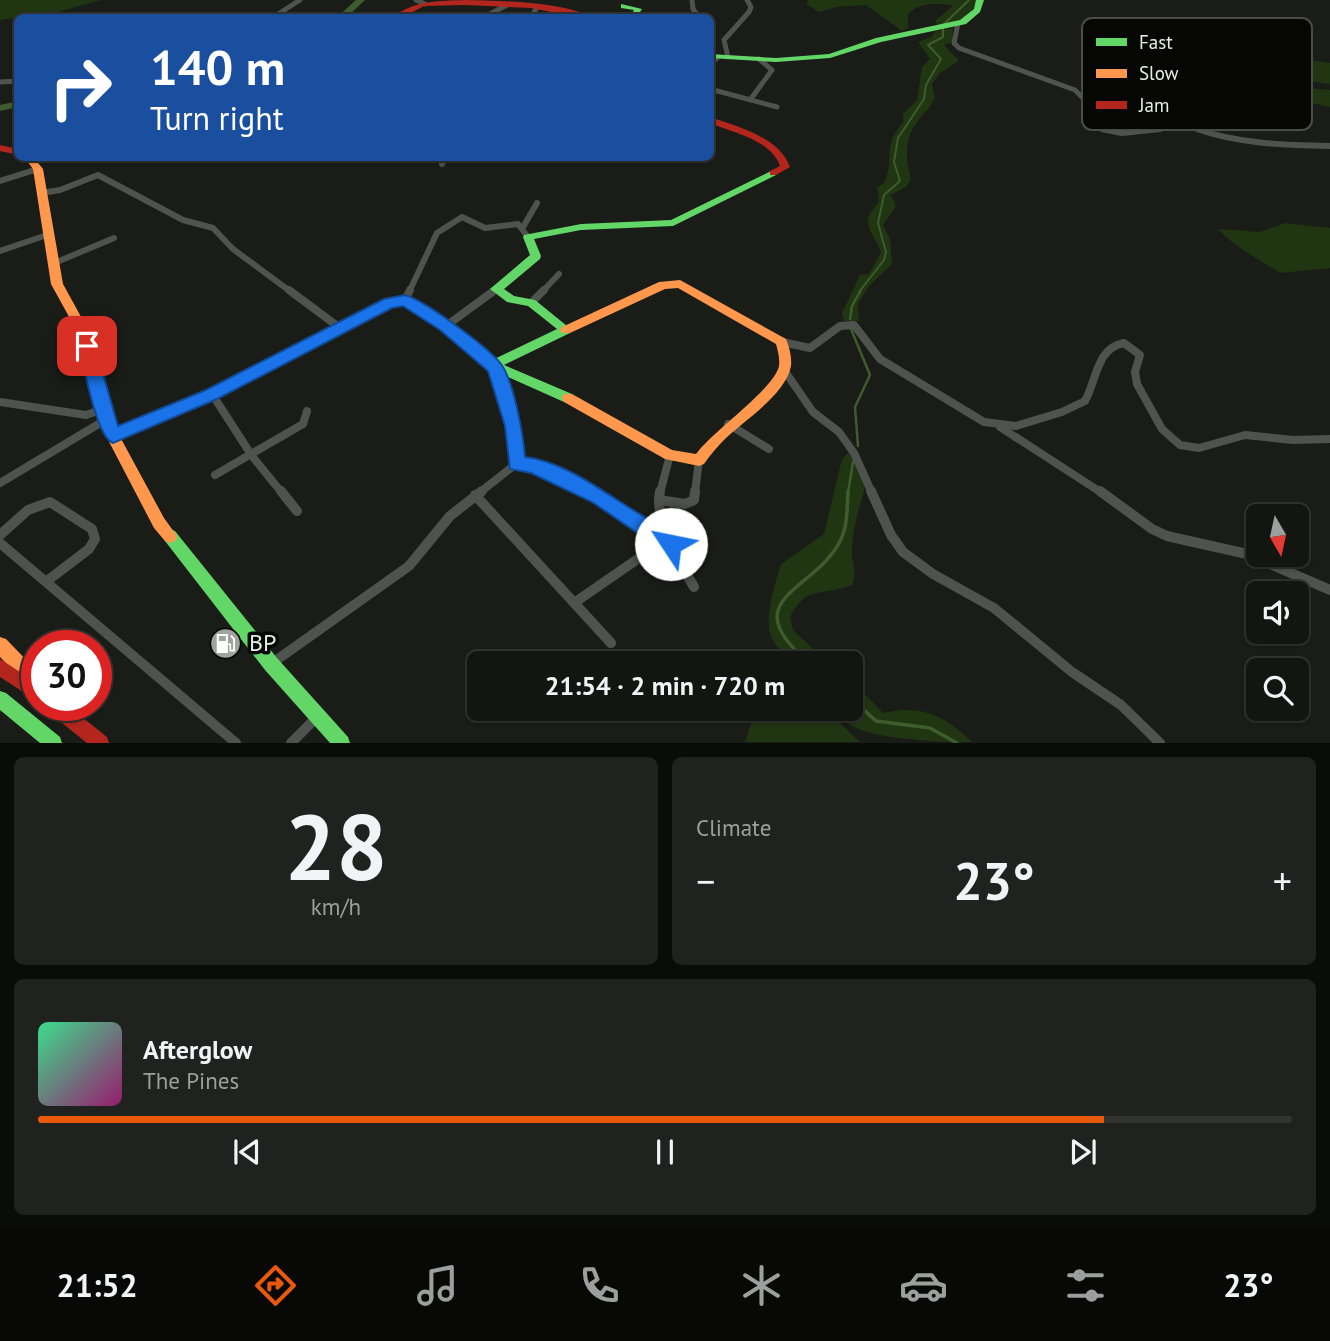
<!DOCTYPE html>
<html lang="en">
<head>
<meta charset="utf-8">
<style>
	:root { --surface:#131511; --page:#20221f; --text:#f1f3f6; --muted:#9d9f9f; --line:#323431; --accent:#ea580c }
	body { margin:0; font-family:"PT Sans",sans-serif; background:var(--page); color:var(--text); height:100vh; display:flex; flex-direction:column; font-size:26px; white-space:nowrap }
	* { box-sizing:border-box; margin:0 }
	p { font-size:23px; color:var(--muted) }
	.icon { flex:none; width:38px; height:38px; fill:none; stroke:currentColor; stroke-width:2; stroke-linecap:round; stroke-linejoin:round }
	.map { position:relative; height:743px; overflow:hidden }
	.panel { display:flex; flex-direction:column; gap:14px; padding:14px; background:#0a0c09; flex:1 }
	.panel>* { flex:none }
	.guide { position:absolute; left:14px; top:14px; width:700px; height:147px; border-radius:10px; box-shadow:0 2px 5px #0004,0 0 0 2px var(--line); background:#1a4fa0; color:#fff; overflow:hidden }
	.needle { width:46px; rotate:171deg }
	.controls { position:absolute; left:1246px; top:504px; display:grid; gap:14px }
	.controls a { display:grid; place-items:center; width:63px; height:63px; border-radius:10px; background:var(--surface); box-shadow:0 2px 5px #0004,0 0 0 2px var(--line); font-size:35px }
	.speed { position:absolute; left:21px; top:630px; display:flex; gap:14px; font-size:35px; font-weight:700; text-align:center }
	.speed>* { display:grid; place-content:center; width:91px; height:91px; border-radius:50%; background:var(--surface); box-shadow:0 2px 5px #0004,0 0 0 2px var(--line); line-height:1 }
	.speed .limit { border:10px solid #d22; background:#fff; color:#111 }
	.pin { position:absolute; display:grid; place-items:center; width:60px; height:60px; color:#fff; margin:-30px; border-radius:14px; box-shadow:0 4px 10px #0006 }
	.me { position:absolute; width:77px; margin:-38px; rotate:304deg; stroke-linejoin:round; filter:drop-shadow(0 0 5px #0008) }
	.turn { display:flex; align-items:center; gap:24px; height:147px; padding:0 21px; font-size:32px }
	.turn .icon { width:91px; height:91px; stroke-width:2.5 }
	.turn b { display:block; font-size:49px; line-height:60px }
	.big { font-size:52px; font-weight:700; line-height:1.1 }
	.panel .card { flex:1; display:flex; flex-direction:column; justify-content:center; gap:10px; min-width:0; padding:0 24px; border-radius:10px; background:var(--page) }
	.panel .dial { align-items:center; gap:0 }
	.dial b { font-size:91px; line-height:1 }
	.song { display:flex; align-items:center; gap:21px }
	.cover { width:84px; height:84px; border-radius:10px; background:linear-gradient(135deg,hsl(150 70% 55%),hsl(320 70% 35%)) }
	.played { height:7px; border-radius:4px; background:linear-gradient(90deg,var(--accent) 85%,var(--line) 85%) }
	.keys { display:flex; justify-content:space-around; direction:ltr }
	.heat { display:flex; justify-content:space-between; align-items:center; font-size:38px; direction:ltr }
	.panel .tiles { flex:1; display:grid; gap:14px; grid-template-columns:1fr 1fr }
	.card:last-child { grid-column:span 2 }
	.trip { position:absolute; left:467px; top:651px; width:396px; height:70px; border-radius:10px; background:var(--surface); box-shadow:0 2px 5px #0004,0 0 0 2px var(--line); font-weight:700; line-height:70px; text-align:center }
	.tab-bar { display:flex; height:112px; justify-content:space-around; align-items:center; background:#080807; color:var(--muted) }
	.tab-bar .icon { width:49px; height:49px }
	.tab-bar .current { color:var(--accent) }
	.tab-bar b { font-size:32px; color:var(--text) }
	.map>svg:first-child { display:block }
</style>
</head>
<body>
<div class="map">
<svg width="1330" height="743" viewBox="0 0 1330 743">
	<rect width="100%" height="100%" fill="#191c17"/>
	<path fill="#203512" d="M0 0H101L54 13 0 20Z
		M808 0H978C970 19 957 22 938 25L935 21 953 6C938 2 919 3 908 14V28L902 31 866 5 836 7 819 12 806 4Z
		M953 28 952 42 944 45 959 61 941 72 932 84 935 98C930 109 921 116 915 125 904 141 906 162 911 179L906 187 891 195 896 206 883 225 890 239 892 264 869 286 858 304 859 321H844L842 313 860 275 869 274 881 252C872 229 858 224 879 202L877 187 884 183C896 157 881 148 903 122V114L917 100 922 67 930 59 918 42 931 37 936 31Z
		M1249 51 1330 63V84L1293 79 1278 69 1277 59 1245 53Z
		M1278 85 1330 90V107L1282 97 1262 88Z
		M1286 223 1330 228V268L1280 273C1263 262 1228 243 1219 229L1259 232Z
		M849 452 865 487C859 509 852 530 852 553 852 568 858 569 852 585 822 597 807 584 790 617L793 630 828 663H794C787 657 779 650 774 642 761 622 775 585 781 564L824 534 842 459Z
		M851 680 883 713C922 704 945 716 972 742 946 743 873 739 852 726 847 722 842 714 838 709H850Z
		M756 709H825L860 742H745Z"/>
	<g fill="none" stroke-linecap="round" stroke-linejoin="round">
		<path stroke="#3f5c2e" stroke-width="2" d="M944 24 969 0
			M859 292 884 260 886 252 878 223 884 195 900 181 894 162 898 138 924 99 926 85 941 59 928 45 943 37V29"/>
		<path stroke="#3f5c2e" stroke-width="2.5" d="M850 319 852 306 861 290
			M851 329 870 375 855 407 858 446
			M848 493 853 462"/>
		<path stroke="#3f5c2e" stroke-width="3.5" d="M809 663C735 600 809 593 838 545 848 529 847 509 848 491
			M850 697 876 721 930 728 957 743"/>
		<path fill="#3f5c2e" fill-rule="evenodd" d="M356 0H365L346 18H336Z
			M18 101V107L0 111V105Z"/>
		<path stroke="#4f534d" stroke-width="5" d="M416 0 425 4
			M692 0 693 9 700 18
			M490 14 507 5
			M272 18 300 0
			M531 18 537 7
			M958 23 954 43 959 48 1075 90 1085 100 1089 120 1107 130
			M728 57 724 40 749 12 751 7 747 0
			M710 65 718 57
			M0 82 18 81
			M710 89 777 107
			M750 100 772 70 759 59
			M1149 130 1184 126 1202 130"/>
		<path stroke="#4f534d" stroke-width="6" d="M1102 129 1122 133 1160 129
			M1197 129C1238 144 1287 145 1330 146
			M442 164 445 158
			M0 181 38 169
			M41 193 60 190 98 175 183 220 213 228 233 249 291 292
			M523 227 537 203
			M0 251 47 235
			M52 264 114 238
			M409 292 437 233 462 217 485 228 518 224 528 237
			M492 292 496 289
			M542 292 559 274"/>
		<path stroke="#4f534d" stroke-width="8" d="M289 290 340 328
			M405 300 410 290
			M531 303 544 290
			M446 326 492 365
			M782 342 810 348 840 326 854 325 880 359 984 422 1016 426 1062 412 1085 401C1097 380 1096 348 1124 343L1140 355 1135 372 1137 384 1162 429 1180 445 1199 448 1245 435 1293 440 1330 439
			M784 370 813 412 839 432 854 453 872 493
			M212 394 252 456 282 493
			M0 402 86 415 103 409
			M728 424 769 449
			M1000 427 1102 493
			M113 436 212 394 389 303 405 300 446 326 495 290
			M516 464 551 471 591 493
			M215 475 303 424 307 411
			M0 483 107 419
			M479 493 516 464 513 426 495 368
			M660 493 670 455
			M695 493 699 460"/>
		<path stroke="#4f534d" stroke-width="10" d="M281 491 297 511
			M588 491 668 538
			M660 491C654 525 678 559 694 587
			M871 491 891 535 903 552 933 574 994 608 1072 672 1121 705 1160 743
			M1100 491 1152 529 1167 536 1247 554 1330 590
			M475 495 611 643
			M659 500 685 504 694 500 695 491
			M0 535 28 510 50 502 92 529 95 539 89 549 47 581
			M0 543 236 743
			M574 603 668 538
			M271 664 409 566 450 516 482 491
			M291 743 319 715"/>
		<path fill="#63d668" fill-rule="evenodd" d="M976 0H984L980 12 966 24 881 42 830 58 776 62 710 58V54L776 58 829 54 876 38 960 20 974 9Z
			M621 4 642 9 636 18H629L634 10 621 8Z
			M773 170 776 171V175L673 226 581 230 534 239 541 256 540 259 504 289 514 296 535 300 572 330 570 333 504 365 572 394 574 398 572 402H564L488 368 486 365 488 362 557 329 528 306 507 302 490 289 530 255 523 237 524 235 581 224 671 220Z
			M170 529 175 531 277 658 348 737 350 743H330L265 670 165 541 163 536 165 531Z
			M0 691 6 693 60 737 62 743H40L0 710Z"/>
		<path fill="#ff974d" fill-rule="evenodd" d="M25 158H34L43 169 63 284 85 324 119 435 164 518 177 536 175 541 170 543 165 541 154 528 106 436 73 324 51 284 33 169Z
			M680 280 786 339C789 346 792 357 791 366 786 394 745 420 725 439 717 447 710 455 704 464L699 466 665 459 564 402 562 398 564 394H572L672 450 696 454C714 430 774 389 779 366 780 359 778 351 776 344L678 288 665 289 570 333H562L560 330 562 327 659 282Z
			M0 637 6 639 37 671V691L31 689 0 657Z"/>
		<path fill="#b3261e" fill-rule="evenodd" d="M465 0C505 1 559 1 595 18H582L531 8 465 5 424 6 401 18H392C414 0 438 1 465 0Z
			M710 117C739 127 779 137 790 167L776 175H770V171L780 166C771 140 734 133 710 123Z
			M0 145 18 149V155L0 151Z
			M0 659 37 683V701L0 677Z
			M45 705H67L107 737 109 743H87L47 711Z"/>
	</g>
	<path fill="#1a73e8" stroke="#114b97" stroke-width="2" d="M405 295C424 300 488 347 501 364 514 382 523 434 525 457 578 463 627 514 675 532L680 544 678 551 671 553 664 551 661 544 645 538 592 502 531 473 510 469 505 426 488 371 440 330 403 306 392 308 217 399 113 443C96 437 84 365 79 346L82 342H92L95 346 118 426 206 390 384 299Z"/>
	<defs>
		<symbol id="fuel-disc" viewBox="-11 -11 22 22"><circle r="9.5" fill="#a0a39e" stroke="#060705"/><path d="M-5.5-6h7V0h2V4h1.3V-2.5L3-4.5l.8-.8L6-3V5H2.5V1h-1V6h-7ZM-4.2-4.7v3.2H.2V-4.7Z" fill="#fff"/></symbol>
	</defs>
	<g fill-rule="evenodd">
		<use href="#fuel-disc" x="208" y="626" width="35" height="35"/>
	</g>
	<g text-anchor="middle" stroke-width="7" stroke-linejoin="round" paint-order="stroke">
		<g font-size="24" fill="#e8ece7" stroke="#060705" text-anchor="start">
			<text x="249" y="651">BP</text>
		</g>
	</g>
	<rect x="1082" y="18" width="230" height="112" rx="10" fill="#060705" stroke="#4a4c49" stroke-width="2"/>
	<rect x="1096" y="38" width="31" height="8" fill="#63d668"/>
	<rect x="1096" y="69" width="31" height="9" fill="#ff974d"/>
	<rect x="1096" y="101" width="31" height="8" fill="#b3261e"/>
	<g font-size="19" fill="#e8ece7">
		<text x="1139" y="49">Fast</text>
		<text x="1139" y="80">Slow</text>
		<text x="1139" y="112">Jam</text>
	</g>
</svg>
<div class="controls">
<a><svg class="needle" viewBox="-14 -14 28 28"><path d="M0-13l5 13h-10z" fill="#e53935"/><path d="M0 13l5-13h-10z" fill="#9d9f9f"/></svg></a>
<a><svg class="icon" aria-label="sound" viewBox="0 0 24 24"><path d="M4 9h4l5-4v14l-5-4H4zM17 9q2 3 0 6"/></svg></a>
<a><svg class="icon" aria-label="search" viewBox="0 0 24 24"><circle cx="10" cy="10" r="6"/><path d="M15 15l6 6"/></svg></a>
</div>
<div class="speed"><div class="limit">30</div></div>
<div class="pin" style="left:87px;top:346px;background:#d93025"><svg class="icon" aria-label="arrive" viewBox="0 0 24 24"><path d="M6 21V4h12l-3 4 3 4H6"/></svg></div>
<svg class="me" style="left:671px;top:544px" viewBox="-20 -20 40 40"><circle r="19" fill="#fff"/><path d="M0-13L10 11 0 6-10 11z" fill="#1a73e8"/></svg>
<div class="trip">21:54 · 2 min · 720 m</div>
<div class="guide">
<div class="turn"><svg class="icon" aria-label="right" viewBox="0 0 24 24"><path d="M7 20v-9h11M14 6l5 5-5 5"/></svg><div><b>140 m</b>Turn right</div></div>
</div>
</div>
<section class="panel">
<div class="tiles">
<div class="card dial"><b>28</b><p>km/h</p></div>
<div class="card"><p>Climate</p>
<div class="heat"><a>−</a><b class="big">23°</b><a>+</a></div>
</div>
<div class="card">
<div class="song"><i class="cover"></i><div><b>Afterglow</b><p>The Pines</p></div></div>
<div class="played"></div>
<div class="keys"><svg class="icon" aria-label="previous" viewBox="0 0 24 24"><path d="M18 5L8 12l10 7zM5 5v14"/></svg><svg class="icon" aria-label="pause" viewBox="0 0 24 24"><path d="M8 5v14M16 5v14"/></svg><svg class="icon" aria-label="next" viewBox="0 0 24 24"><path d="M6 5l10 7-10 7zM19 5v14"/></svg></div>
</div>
</div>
</section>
<nav class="tab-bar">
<b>21:52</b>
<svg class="icon current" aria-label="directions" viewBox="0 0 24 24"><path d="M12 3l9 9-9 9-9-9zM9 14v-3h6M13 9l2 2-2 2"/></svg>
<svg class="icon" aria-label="music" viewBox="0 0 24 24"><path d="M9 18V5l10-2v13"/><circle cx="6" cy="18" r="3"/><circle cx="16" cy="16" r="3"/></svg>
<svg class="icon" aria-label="phone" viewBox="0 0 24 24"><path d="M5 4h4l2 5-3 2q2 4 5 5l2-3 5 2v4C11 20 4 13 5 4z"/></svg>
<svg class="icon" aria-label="climate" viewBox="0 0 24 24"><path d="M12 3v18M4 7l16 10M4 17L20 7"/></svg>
<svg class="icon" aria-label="car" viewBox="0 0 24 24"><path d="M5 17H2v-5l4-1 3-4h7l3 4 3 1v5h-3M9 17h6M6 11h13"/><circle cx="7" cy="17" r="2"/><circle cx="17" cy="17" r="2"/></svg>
<svg class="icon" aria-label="filters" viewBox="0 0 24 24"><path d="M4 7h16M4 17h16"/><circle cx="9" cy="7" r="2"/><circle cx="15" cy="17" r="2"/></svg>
<b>23°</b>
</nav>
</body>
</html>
